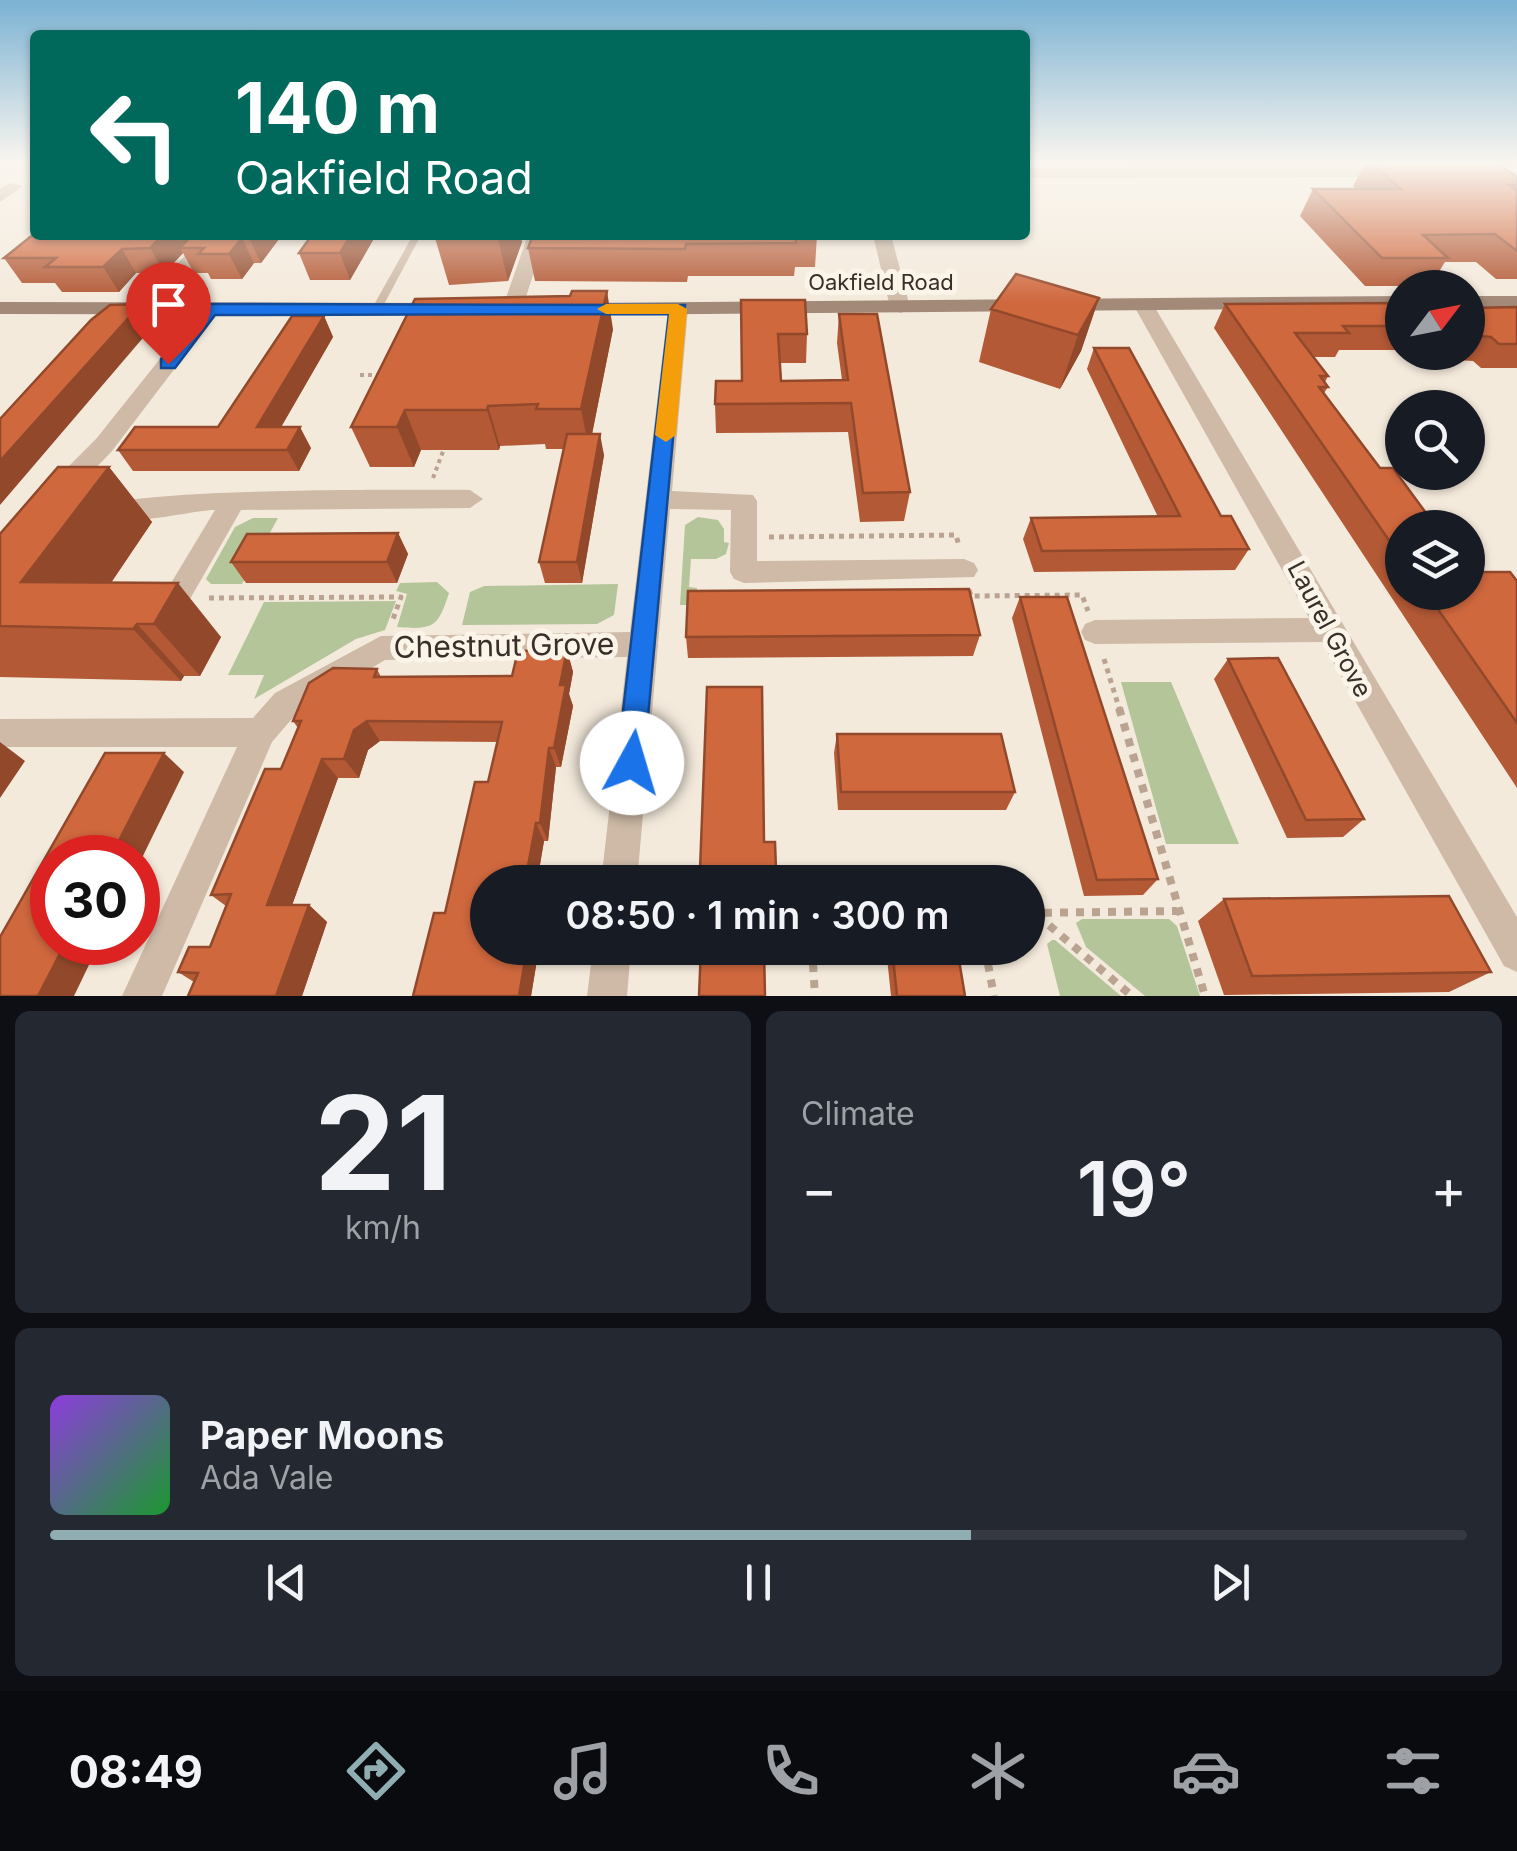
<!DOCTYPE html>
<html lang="en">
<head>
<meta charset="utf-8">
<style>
	:root { --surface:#171b24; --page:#242831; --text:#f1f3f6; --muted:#9ea1a6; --line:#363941; --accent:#90adb2 }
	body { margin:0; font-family:Inter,sans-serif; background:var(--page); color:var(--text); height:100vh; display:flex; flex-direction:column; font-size:38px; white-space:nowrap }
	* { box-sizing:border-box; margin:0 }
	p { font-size:32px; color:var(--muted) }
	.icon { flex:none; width:55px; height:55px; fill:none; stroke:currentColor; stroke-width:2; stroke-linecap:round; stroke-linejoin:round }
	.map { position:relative; height:996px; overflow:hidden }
	.drawer { display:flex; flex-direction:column; gap:15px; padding:15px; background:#0d0f14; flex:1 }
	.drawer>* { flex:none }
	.banner { position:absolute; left:30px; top:30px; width:1000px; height:210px; border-radius:10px; box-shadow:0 2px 8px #0004; background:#00695c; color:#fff; overflow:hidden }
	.needle { width:65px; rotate:58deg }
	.controls { position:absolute; left:1385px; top:270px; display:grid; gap:20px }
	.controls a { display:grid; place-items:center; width:100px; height:100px; border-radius:50%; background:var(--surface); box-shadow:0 2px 8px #0004; font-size:50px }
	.speed { position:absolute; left:30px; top:835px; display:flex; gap:20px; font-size:50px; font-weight:700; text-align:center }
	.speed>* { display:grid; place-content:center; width:130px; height:130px; border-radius:50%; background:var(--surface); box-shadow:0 2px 8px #0004; line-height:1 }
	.speed .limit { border:15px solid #d22; background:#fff; color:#111 }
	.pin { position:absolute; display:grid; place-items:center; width:85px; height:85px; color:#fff; margin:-102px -42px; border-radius:50% 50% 50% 0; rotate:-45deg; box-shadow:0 0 10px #0007 }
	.pin .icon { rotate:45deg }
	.me { position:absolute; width:110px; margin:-55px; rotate:6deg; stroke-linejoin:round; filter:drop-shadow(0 0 8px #0008) }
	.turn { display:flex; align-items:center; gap:35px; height:210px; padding:0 40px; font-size:45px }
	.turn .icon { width:130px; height:130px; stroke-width:2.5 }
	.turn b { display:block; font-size:70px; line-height:85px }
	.big { font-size:75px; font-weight:600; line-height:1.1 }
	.drawer .card { flex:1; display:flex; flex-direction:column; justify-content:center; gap:15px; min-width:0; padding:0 35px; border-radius:15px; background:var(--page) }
	.drawer .dial { align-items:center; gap:0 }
	.dial b { font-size:130px; line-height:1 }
	.song { display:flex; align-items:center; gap:30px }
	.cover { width:120px; height:120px; border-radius:15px; background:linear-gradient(135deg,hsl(270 70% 55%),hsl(130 70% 35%)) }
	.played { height:10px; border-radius:5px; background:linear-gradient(90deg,var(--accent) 65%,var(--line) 65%) }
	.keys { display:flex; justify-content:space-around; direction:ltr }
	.heat { display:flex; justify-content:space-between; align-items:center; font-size:55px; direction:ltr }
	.drawer .tiles { flex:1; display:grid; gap:15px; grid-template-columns:1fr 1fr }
	.card:last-child { grid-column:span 2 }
	.trip { position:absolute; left:470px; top:865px; width:575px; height:100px; border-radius:50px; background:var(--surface); box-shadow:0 2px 8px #0004; font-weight:600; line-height:100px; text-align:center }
	.tab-bar { display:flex; height:160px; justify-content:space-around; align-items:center; background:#090b0e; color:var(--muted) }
	.tab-bar .icon { width:70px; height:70px }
	.tab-bar .on { color:var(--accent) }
	.tab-bar b { font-size:45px; color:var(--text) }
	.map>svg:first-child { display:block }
</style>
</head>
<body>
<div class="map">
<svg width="1517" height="996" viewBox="0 0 1517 996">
	<rect width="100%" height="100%" fill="#f4eadc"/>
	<path fill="#b5c59a" d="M698 517 718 520 724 529V542L729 543 726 554 716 559H691L689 587 697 588V595H688V605H680L685 525Z
		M253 518H278L242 584H211L206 579 235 527Z
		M437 582 449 593C438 627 434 630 397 627L407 594 396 591 400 583Z
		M618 584 614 615 597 624 462 625 470 592 484 586Z
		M396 601 385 630 356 639 254 699 264 675H228L264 602Z
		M1121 682H1171L1239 844H1166Z
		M1082 919H1169L1177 926 1200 996H1145L1086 947 1076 923Z
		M1052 940H1055L1121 996H1060L1047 944Z"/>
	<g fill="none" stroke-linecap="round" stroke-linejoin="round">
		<path stroke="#baa491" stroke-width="4" stroke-dasharray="4 4" stroke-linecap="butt" d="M360 375H382
			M433 478 445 446"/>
		<path stroke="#baa491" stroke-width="5" stroke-dasharray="5 5" stroke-linecap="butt" d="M769 537 956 535 959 546
			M969 590 971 596 1082 595 1088 611
			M209 598 401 597 392 622
			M1104 659 1120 711"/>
		<path stroke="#baa491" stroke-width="8" stroke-dasharray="8 8" stroke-linecap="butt" d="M1119 708 1205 996
			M1028 913 1177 911
			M1037 915 1132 996
			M812 948 815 996
			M985 948 994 996"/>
		<path fill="#cebaa7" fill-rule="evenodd" d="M413 235H421L381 310 379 312H373L371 310Z"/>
		<path fill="#cebaa7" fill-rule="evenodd" d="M1025 168 1395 167 1403 172 1395 177 1025 178Z
			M9 183 23 186 0 202V189Z
			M203 235H221L157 311H143V303Z
			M528 235H546L522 309 512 315 505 313 502 309Z
			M873 235H891L910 307 907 311 900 313 890 307Z
			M1144 300 1154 306 1517 917V972L1504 966 1322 642 1095 644 1085 640 1081 632 1085 624 1095 620 1309 618 1134 306Z
			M210 303 220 309 112 451 69 496H51L48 490 51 484 96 439 203 305Z
			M678 303 688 309 672 491 753 495 757 501V561L964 559 974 563 978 570 974 577 744 583 734 579 730 572 731 510 670 509 637 882H601L627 657 385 660 297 713 272 742 162 996H122L237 747H0V719L253 718 275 693 381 636 630 632 668 309Z
			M470 490 483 499 470 508 241 510 186 606 176 609 166 606 162 598 215 510C189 510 112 533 97 510 111 487 423 490 470 490Z
			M593 948H631L627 996H587Z"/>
		<path fill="#a28978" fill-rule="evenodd" d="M1402 296V308L578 315 568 309 578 303Z
			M1468 296H1517V308H1468Z
			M0 302 443 303 453 309 443 315 0 314Z"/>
	</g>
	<path fill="#b35935" d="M1366 162H1496L1517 177V279H1496L1476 262H1445L1430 286H1365L1300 216 1313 189H1356L1353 186Z
		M282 235 261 263H254L242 279H211L208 273H194L183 253 164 273H136L119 292H62L55 283H22L4 258Z
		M312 235H376L350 280H310L299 253Z
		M437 235H520L522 242 508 281 449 285 435 238Z
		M533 235H817L815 267H795L794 276H688L687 282 535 281 528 248Z
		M1099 298 1081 351 1060 389 979 362 991 309Z
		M741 300 807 334 806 363H780L781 381 842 380 837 343 839 314 910 492 904 521 860 522 848 432 716 433 715 404 742 381Z
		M1402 303V350H1339L1335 357H1313L1328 376 1325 382 1328 387 1324 393 1402 528V592H1468L1481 572 1517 581V788L1214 328 1225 304Z
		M1517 307V368H1481L1473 361 1421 358 1416 352H1468V308Z
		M324 316 333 337 281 427 311 448 299 471H133L118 450 218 427Z
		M613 329 592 434 604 455 582 583H545L539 562 564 449H546L545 444 500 446 499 450H421L414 467H370L351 427Z
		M1094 348 1221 516 1249 549 1235 570 1034 572 1023 539 1031 518 1158 517 1087 369Z
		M109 467 152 522 111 583 221 637 200 676H184L181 681 0 677V534Z
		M398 533 408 554 397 583H246L231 562Z
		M1020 597 1158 879 1143 895 1084 896 1012 618Z
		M980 635 973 656 688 658 686 637Z
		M567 650 573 672 569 694 573 706 561 767H556L548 841H544L537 882H488V948H539L531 996H413L434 913H445L475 782H488L497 742 380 741 368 750 359 778H338L292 905H309L327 922 302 996H188L194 982 178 972 189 947H210L226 906 211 895 265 769H281L298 728 293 721 309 683 333 668 377 669 381 677 512 676 518 651Z
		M1228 659 1364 819 1343 837 1287 838 1214 679Z
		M837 734 1015 792 1006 810H838L834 753Z
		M764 842 776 869 775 882H702L700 870Z
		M1224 899 1491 972 1449 992 1224 995 1198 921Z
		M886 948H957L965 996H891Z"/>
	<path fill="#92492b" d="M163 235H200L180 248 183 253 164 273 150 248Z
		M251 235H282L261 263 249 238Z
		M351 235H376L350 280 340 253Z
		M497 235H520L522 242 508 281Z
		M242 238 254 263 242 279 229 254Z
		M122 249 136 273 119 292 103 267Z
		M607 291 613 329 589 449 581 409Z
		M1099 298 1081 351 1060 389 1078 335Z
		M141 304 154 325 0 505V461Z
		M324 316 333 337 269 448 257 427Z
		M488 406 500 446 499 450 487 410Z
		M405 410 421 450 414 467 397 427Z
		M300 427 311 448 299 471 287 450Z
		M600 434 604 455 582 583 577 562Z
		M109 467 152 522 80 628 21 582Z
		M398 533 408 554 397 583 387 562Z
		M178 583 221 637 200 676 154 624Z
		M137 624 184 676 181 681 133 629Z
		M567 650 573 672 569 694 573 706 561 767 554 748 560 685Z
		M367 721 380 741 368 750 359 778 344 759 354 730Z
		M0 742 25 761 0 798Z
		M549 748 556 767 548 841 540 823Z
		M164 753 184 772 138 866V858H110Z
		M322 759 338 778 286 922 267 905Z
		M536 823 544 841 537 882H525Z
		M309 905 327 922 302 996H276Z
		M66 942H100L74 996H38Z
		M527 948H539L531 996H519Z"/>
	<path fill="#d0683e" stroke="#92492b" stroke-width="2.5" d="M1370 162H1496L1517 177V185H1509L1517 190V251L1495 234 1423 235 1448 258H1382L1313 189H1401Z
		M35 233V235H163L150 248 122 249 103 267H45L56 258H4Z
		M192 235H251L249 238H242L229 254H198L204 248H180Z
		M312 235H351L340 253H299Z
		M437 235H494L435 238Z
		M533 235H795L796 243 686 244 685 249 528 248Z
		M1016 274 1099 298 1078 335 991 309Z
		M572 291H607L581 409H536L538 404 488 406 487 410H405L397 427H351L415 299 570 296Z
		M741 300H805L807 334H778L781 381 848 380 839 314H877L910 492 863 493 851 403 715 404 716 381H742Z
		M1402 303V326H1343L1349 333H1295L1328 376H1320L1328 387H1319L1380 468H1393L1437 528H1402V559L1225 304Z
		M141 304 0 461V419L91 320 110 305Z
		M1517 307V344H1499L1491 337 1468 335V308Z
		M292 316H324L257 427H300L287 450H118L135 427H218Z
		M1094 348H1129L1221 516H1231L1249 549 1042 551 1031 518 1180 516Z
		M567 434H600L577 562H539Z
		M58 467H109L21 582 178 583 154 624H137L133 629 0 626V534Z
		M398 533 387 562H231L247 534Z
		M1468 555 1481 572H1510L1517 581V723L1426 592H1468Z
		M969 589 980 635 686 637 688 591Z
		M1020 597H1067L1158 879 1097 880Z
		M567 650 560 685H566L554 748H549L540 823H536L525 882H488V948H527L519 996H413L434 913H445L475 782H488L502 722 367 721 354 730 344 759H322L267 905H309L276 996H188L198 973 178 972 189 947H210L231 894 211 895 265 769H281L301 721H293L309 683 333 668 377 669 374 677 512 676 518 651Z
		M1278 658 1364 819 1306 820 1228 659Z
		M707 687H762L764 842H775L776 869 700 870Z
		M837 734H1001L1015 792H841Z
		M105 753H164L110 858H52V942H66L38 996H0V937Z
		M1449 896 1491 972 1252 976 1224 899Z
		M701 948H764L765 996H699Z
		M892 948H957L965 996H897Z"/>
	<linearGradient id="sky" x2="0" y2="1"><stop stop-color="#7bb2d3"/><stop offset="0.54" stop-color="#faf6ef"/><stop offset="1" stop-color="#faf6ef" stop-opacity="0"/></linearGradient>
	<rect width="1517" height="302" fill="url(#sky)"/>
	<path fill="#1a73e8" stroke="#114b97" stroke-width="2.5" d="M210 304 685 305 643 773 632 777 622 773 617 763 669 314 215 315 175 368H161V359L204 305Z"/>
	<path fill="#f59e0b" d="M678 304 687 309 676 435 666 442 655 435 669 314H606L597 309 606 304Z"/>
	<g text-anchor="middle" stroke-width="10" stroke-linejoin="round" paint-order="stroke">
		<g font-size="22" fill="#392e28" stroke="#fbf4e9">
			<text x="881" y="290">Oakfield Road</text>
		</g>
		<g font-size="25" fill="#392e28" stroke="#fbf4e9">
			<text transform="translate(1330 629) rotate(62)" y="9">Laurel Grove</text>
		</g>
		<g font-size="30" fill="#392e28" stroke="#fbf4e9">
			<text transform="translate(504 646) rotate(-1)" y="10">Chestnut Grove</text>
		</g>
	</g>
</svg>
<div class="controls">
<a><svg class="needle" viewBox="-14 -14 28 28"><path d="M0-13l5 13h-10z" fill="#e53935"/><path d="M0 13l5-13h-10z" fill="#9ea1a6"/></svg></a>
<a><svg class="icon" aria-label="search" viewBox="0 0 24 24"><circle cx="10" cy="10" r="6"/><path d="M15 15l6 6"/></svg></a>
<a><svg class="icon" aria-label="layers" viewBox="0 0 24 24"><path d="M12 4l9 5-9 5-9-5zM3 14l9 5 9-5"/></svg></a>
</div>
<div class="speed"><div class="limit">30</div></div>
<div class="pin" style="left:168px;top:364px;background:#d93025"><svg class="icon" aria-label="arrive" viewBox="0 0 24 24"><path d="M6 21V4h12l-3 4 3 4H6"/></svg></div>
<svg class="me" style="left:632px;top:763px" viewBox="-20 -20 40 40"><circle r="19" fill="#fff"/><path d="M0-13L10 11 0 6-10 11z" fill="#1a73e8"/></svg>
<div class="trip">08:50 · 1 min · 300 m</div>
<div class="banner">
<div class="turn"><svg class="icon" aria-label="left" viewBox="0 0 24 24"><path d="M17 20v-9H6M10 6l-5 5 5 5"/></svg><div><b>140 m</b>Oakfield Road</div></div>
</div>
</div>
<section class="drawer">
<div class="tiles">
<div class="card dial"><b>21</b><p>km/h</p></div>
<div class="card"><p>Climate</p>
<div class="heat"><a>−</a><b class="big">19°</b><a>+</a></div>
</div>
<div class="card">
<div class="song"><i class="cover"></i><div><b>Paper Moons</b><p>Ada Vale</p></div></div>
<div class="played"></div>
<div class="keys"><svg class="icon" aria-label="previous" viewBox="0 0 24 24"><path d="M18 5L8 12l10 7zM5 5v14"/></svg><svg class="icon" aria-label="pause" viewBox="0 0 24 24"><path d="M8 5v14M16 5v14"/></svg><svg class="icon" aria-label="next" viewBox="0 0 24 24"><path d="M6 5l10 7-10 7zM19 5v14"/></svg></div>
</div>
</div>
</section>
<nav class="tab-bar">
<b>08:49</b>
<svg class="icon on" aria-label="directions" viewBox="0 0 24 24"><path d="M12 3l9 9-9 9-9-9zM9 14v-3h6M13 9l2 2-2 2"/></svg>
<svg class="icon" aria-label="music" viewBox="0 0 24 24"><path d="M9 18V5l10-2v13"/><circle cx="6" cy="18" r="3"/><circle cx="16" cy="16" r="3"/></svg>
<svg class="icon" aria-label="phone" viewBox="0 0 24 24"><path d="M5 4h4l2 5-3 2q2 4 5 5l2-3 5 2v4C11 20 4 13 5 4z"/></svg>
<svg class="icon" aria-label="climate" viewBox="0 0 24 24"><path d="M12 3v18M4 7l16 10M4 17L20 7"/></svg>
<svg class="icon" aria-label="car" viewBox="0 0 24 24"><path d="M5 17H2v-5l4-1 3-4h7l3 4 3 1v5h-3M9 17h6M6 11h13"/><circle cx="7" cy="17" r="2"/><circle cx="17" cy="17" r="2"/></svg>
<svg class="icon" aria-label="filters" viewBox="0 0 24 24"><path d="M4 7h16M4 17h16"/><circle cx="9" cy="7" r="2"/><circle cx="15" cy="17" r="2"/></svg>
</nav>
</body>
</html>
